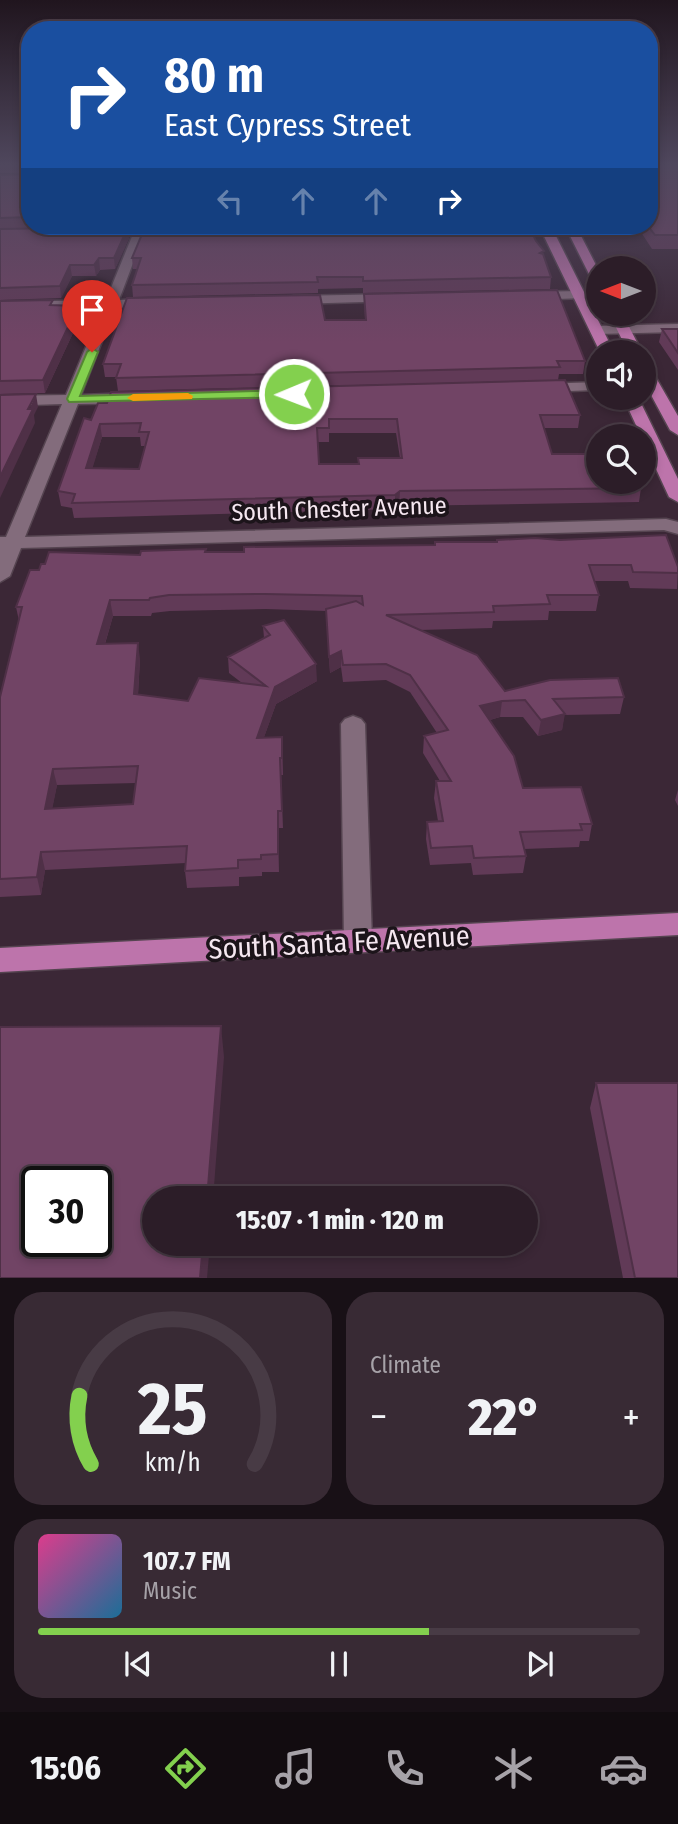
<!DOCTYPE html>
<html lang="en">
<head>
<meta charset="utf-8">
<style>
	:root { --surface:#2c1d28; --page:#382a34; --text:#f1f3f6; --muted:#a6a2a8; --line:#483b45; --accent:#83d04e }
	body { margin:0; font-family:"Fira Sans Condensed",sans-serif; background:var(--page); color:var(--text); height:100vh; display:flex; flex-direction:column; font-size:26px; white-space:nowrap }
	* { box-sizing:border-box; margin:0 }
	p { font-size:23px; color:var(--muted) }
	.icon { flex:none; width:38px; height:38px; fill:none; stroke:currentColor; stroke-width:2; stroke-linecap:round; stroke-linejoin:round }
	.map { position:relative; height:1278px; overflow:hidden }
	.panel { display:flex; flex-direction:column; gap:14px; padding:14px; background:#181016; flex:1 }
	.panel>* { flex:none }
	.banner { position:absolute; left:21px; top:21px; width:637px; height:214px; border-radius:28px; box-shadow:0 4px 10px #0003,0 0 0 2px var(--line); background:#1a4fa0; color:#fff; overflow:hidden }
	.needle { width:46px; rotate:270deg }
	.controls { position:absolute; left:586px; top:256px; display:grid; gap:14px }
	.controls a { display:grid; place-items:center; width:70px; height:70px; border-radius:50%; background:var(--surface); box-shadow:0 4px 10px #0003,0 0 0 2px var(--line); font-size:35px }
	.speed { position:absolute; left:21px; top:1166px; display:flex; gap:14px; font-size:35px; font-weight:700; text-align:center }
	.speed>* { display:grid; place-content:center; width:91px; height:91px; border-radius:50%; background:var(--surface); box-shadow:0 4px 10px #0003,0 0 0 2px var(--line); line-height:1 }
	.speed .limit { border:4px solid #111; border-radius:10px; background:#fff; color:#111 }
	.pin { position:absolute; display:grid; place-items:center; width:60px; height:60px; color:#fff; margin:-72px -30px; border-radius:50% 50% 50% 0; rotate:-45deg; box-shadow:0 0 7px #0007 }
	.pin .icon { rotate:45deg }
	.me { position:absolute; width:77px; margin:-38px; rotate:269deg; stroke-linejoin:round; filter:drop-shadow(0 0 5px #0008) }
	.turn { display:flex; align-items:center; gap:24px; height:147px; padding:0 28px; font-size:32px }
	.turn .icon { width:91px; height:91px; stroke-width:2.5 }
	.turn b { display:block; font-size:49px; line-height:60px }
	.lanes { display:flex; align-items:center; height:66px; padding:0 28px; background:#0003; justify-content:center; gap:35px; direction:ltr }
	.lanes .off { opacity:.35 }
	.big { font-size:52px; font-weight:800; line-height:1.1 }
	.panel .card { flex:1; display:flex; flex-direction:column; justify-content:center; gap:10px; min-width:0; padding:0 24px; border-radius:28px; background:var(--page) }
	.panel .dial { align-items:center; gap:0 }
	.dial svg { height:182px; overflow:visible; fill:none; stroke:var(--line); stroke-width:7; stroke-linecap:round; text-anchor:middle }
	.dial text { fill:var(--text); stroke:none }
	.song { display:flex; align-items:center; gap:21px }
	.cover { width:84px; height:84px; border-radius:10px; background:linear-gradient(135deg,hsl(330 70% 55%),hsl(200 70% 35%)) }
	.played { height:7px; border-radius:4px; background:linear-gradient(90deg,var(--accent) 65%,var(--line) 65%) }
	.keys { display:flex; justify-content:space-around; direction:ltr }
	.heat { display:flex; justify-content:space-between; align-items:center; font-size:38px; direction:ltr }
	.panel .tiles { flex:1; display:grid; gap:14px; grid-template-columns:1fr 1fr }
	.card:last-child { grid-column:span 2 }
	.trip { position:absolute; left:142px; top:1186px; width:396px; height:70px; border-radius:35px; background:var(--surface); box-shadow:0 4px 10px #0003,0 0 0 2px var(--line); font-weight:800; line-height:70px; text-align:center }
	.menu { display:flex; height:112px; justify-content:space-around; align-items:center; background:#120c10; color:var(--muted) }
	.menu .icon { width:49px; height:49px }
	.menu .on { color:var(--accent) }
	.menu b { font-size:32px; color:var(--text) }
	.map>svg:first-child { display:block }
</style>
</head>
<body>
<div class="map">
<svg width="678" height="1278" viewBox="0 0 678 1278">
	<rect width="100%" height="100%" fill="#3b2736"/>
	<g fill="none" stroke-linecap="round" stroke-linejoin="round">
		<defs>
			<path id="minor" d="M137 226 169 227 175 230 169 233 144 234 119 300 152 299 158 303 152 307 115 308 81 395 134 393 142 398 134 403 78 404 25 537 666 519 678 522V534L664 530 21 548 10 576 0 582V537H6L62 404 0 406V396L66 395 102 308 0 310V302L106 300 133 234 100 235 94 232 100 229Z
				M579 291 584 292V298L530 300 524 296 530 292Z
				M393 294 398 295V301L293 304 287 300 293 296Z
				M678 324V332L597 334 590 330 597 326Z
				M598 382V390L541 392 534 388 541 384Z
				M353 716 361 719 365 724 372 941 368 949 358 952 348 949 344 941 341 724 345 719Z"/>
			<path id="major" d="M539 226H551L614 352H600Z
				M565 226H576L598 269V284L592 280Z
				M609 313H622L642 352H628Z
				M644 365 651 369 678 416V435L670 430 644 382Z
				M623 397H638L678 479V502L669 497 644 443V436H641Z
				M678 913V935L0 972V948Z"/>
		</defs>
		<use href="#minor" stroke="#554450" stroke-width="3"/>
		<use href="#major" stroke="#554450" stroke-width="3"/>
		<use href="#minor" fill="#836c7c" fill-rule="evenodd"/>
		<use href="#major" fill="#bd74ab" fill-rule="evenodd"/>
	</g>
	<path fill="#613a57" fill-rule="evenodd" d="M0 164H30V226H80L9 229 129 238 115 269 100 270 96 276H72L61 298 0 300V175L29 173H0Z
		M678 164V249H652L637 226H649Z
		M543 256 551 277 550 289 363 293V288L318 289V293L133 297 132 285 138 269H133L132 258Z
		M364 294 585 361 583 374H559L558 380 118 391 116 377H105L103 364 325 320H365Z
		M0 301 54 305 80 318 45 393 0 394Z
		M662 329H678V370L659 342Z
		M580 415 578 428H544L552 454 641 488 639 502 399 506 395 509 74 518 72 508 61 506 58 491 91 420ZM329 433H396L400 458 358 464H319L318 442H329ZM102 437H140L141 446H145L139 469 92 468Z
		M435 542 678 567 677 589 630 588 628 581H594L599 595 596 611H549L548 620 493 621 492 628 420 630 505 691 624 697 620 714 564 715 562 730 538 736 523 717H500L490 720 523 788 592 824 589 841H580L579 847 524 849 526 856 523 873 473 875 471 863 430 865 426 839 427 822 438 821 434 798 436 781H440L423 753 424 736 437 733 410 692 386 680 343 682 341 667 330 673 326 611 266 609 170 611 152 613 151 616H113L105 644 140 659 138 695 188 701 242 683 229 673 228 657 264 638 263 626 317 681 276 704 264 737H282L283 775H281L283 828H278L279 872H262V876L239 877V886L187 888 185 871 186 863 45 870 41 895 0 897V697L19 621 16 607 39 570 140 555 206 549V552H244L434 545ZM136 783 133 804 52 808 57 785Z
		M678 790V806L675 800Z
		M596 1083 678 1278H623L590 1108Z"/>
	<path fill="#4f3047" d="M128 227 129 238 115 269 114 258Z
		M99 258 100 270 96 276 94 265Z
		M70 265 72 276 61 298 60 286Z
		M78 306 80 318 45 393 43 380Z
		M36 394 38 407 34 415 35 423 0 498V477Z
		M100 424 102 437 88 483 86 468Z
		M400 491 399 506 395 509V495Z
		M110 600 113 616 100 660 97 644Z
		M138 643 140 659 137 711 134 694Z
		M341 651V667L330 673 329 657Z
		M316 664 317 681 276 704 258 754 257 738 275 687Z
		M502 701 500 717 479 723 480 706Z
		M565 714 562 730 538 736 541 720Z
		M53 769 57 785 49 826 45 809Z
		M41 852 45 870 41 895 37 877Z
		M221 1026 224 1057 213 1199H207Z
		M203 1244H210L207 1278H200Z"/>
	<path fill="#714465" stroke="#4f3047" stroke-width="2" fill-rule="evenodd" d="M649 164H678V235H655L648 226H649Z
		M30 167V217L0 218V175L29 174Z
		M203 226H529L536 241 544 251 540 253 543 254 551 277 363 281V277H317L318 282 132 285 141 258H132L145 227Z
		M128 227 114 258H99L94 265H70L60 286 0 288V229Z
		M557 290 585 361H557L560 367 116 378 121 364H103L127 298 320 295 325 320H366L364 294Z
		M53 300 50 305 78 306 43 380 0 381V301Z
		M662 329H678V353Z
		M565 380 580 415H540L552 454H598V481H638L641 488 400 491 395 495 72 503 75 494 58 491 84 418 91 420 98 403H107L111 392ZM329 419H397L402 458H358L359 464H319L317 428H329ZM141 423 139 432H149L139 469 86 468 100 424Z
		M36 394 28 409H33L0 477V395Z
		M666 535 678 567V573L633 572 631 565H589L599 595H547L550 604 493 606 494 612 386 615 477 655 505 691 550 680 618 678 624 697 553 699 565 714 541 720 525 700 502 701 480 706 514 756 523 788 581 787 592 824H580L582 830 520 832 526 856 474 858 472 846 431 848 427 822 443 821 436 781H451L424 736 448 730 410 675 386 664 343 665 341 651 329 657 326 609 356 601 363 605 362 596 265 594 169 595 150 598 149 600H110L97 644 138 643 134 694 188 701 199 678 266 686 228 657 270 635 263 626 284 620 316 664 275 687 257 738 282 737V758H280L282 811H278V854L261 855V859L238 860V868L185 871 187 846 41 852 37 877 0 879V697L22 607H16L30 570H39L41 564H45L49 552 140 555 141 551 206 549 205 552H244V547L435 545V542H497V540L535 538 560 540ZM138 766 133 804 45 809 53 769Z
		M221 1026 207 1199H154V1244H203L200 1278H0V1027ZM37 1181H96V1241H37Z
		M596 1083H678V1278H635Z"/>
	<linearGradient id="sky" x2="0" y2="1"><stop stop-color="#20151e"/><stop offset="0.48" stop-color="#4f475d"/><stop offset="1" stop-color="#4f475d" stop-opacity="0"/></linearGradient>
	<rect width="678" height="343" fill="url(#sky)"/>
	<path fill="#83d04e" stroke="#558733" stroke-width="2" d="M92 348 98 352 80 396 294 390 300 394 294 397 69 402 67 399 87 352Z"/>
	<path fill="#f59e0b" d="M188 393 193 396 192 399 133 401 127 398 133 394Z"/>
	<g text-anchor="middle" stroke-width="7" stroke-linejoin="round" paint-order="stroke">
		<g font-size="24" fill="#f5e7f0" stroke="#1c141a">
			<text transform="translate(339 509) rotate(-2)" y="8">South Chester Avenue</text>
		</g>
		<g font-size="28" fill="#f5e7f0" stroke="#1c141a">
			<text transform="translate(339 942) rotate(-3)" y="10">South Santa Fe Avenue</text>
		</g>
	</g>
</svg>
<div class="controls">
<a><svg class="needle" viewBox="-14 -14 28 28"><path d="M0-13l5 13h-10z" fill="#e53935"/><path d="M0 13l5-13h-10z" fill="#a6a2a8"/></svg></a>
<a><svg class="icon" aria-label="sound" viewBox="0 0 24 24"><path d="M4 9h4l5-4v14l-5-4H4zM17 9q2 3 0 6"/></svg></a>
<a><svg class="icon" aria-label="search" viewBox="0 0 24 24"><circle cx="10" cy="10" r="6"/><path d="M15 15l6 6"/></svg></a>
</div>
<div class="speed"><div class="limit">30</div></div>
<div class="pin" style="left:92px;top:352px;background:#d93025"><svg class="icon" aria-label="arrive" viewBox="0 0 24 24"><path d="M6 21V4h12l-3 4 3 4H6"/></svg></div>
<svg class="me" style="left:294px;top:394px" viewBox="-20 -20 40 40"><circle r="17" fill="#83d04e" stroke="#fff" stroke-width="3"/><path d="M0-11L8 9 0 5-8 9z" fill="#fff"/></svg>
<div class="trip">15:07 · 1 min · 120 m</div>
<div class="banner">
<div class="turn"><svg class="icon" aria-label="right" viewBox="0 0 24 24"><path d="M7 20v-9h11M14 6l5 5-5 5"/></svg><div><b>80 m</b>East Cypress Street</div></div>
<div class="lanes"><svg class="icon off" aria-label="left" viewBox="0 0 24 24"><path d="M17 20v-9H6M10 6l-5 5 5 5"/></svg><svg class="icon off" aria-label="ahead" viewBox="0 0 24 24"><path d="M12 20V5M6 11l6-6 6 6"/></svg><svg class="icon off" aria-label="ahead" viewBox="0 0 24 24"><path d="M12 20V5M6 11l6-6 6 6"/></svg><svg class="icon" aria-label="right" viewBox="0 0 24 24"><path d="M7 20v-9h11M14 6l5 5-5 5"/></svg></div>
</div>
</div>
<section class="panel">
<div class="tiles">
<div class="card dial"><svg viewBox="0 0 100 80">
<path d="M14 69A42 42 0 1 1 86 69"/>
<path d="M14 69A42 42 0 0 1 9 39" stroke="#83d04e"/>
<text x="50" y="56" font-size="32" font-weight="700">25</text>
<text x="50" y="72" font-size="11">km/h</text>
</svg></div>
<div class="card"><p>Climate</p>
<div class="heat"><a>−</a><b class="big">22°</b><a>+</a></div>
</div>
<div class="card">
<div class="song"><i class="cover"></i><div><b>107.7 FM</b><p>Music</p></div></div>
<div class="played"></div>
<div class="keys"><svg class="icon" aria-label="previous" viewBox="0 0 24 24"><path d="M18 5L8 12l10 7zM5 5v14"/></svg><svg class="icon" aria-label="pause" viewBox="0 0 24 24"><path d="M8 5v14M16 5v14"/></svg><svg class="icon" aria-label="next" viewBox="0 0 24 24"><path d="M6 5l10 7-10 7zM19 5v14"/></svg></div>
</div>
</div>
</section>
<nav class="menu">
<b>15:06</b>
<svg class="icon on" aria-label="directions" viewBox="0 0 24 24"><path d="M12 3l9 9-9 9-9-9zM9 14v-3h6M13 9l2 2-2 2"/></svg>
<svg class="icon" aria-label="music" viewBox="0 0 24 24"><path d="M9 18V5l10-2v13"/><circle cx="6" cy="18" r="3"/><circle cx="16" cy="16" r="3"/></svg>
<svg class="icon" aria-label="phone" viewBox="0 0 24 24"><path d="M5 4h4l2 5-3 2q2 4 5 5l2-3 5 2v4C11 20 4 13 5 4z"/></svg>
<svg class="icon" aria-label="climate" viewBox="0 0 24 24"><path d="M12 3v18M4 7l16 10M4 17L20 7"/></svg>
<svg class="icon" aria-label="car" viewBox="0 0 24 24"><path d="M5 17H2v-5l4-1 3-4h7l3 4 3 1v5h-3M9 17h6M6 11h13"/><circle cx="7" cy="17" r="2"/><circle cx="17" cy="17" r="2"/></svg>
</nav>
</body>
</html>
